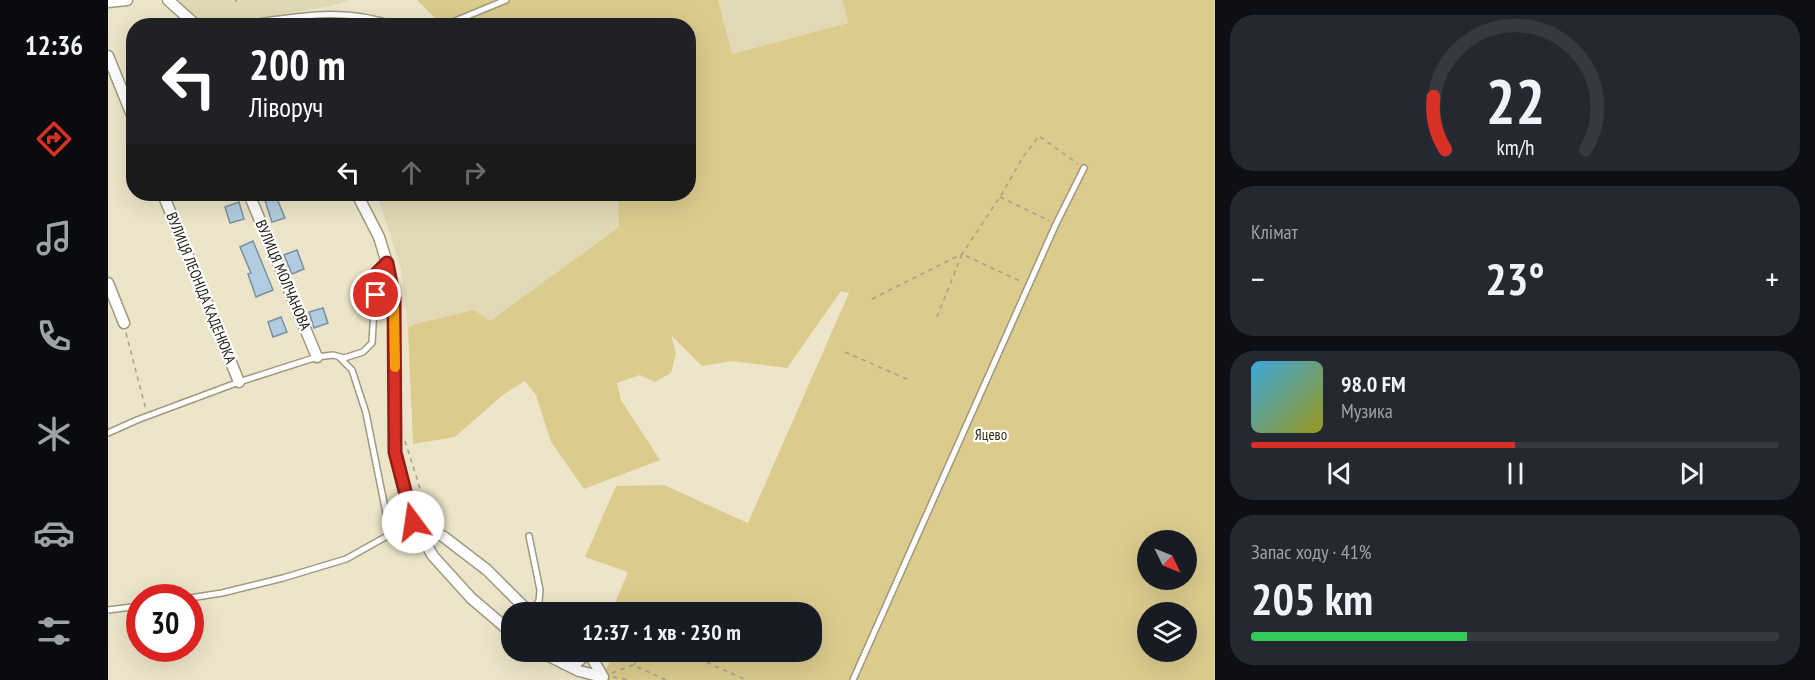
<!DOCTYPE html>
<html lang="uk">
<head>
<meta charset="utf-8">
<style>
	:root { --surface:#171b24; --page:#242831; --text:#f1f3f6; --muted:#9ea1a6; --line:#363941; --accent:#d93025 }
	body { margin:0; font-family:"PT Sans Narrow",sans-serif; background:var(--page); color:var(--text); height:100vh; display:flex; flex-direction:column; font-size:22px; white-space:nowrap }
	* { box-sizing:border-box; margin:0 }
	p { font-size:20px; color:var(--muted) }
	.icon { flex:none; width:33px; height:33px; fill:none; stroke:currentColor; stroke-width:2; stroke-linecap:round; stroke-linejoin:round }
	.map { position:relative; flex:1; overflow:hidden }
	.sheet { display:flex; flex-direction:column; gap:15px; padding:15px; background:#0d0f14; width:600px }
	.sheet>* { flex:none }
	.top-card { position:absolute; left:18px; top:18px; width:570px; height:183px; border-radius:24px; box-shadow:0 6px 24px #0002; background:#202124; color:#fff; overflow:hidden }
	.needle { width:39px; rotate:133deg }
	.tools { position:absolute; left:1029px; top:530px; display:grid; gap:12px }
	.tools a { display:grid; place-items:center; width:60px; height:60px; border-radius:50%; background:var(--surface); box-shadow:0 6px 24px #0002; font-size:30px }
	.speed { position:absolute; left:18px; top:584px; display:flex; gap:12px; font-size:30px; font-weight:700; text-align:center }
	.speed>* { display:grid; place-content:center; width:78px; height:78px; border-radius:50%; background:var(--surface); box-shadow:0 6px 24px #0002; line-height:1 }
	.speed .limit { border:9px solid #d22; background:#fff; color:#111 }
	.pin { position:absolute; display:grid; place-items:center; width:51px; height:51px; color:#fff; margin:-26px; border:3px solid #fff; border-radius:50%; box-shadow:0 2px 6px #0007 }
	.me { position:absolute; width:66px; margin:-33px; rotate:346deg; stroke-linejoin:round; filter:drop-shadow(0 0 4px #0008) }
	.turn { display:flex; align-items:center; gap:21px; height:126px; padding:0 24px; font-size:27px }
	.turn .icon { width:78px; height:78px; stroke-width:2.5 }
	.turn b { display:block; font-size:42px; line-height:51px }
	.lanes { display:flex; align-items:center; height:57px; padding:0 24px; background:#0003; justify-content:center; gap:30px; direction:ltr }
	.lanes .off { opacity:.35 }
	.big { font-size:45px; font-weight:600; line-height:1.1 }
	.sheet .widget { flex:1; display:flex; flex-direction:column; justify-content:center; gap:9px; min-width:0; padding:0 21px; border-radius:24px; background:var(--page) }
	.sheet .dial { align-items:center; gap:0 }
	.dial svg { height:156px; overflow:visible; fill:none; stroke:var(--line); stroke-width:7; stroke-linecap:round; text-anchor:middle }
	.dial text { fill:var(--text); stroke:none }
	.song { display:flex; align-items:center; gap:18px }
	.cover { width:72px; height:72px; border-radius:9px; background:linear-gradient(135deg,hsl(200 70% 55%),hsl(60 70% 35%)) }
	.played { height:6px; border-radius:3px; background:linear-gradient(90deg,var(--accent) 50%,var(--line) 50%) }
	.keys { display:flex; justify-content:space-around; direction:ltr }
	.heat { display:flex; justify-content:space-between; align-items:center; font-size:33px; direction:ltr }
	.charge { height:9px; border-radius:4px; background:linear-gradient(90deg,#34c759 41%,var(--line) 0) }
	.trip { position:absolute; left:393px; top:602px; width:321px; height:60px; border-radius:24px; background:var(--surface); box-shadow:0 6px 24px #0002; font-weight:600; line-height:60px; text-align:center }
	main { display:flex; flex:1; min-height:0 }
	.menu { display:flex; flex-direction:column; width:108px; justify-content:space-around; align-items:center; background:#090b0e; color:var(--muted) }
	.menu .icon { width:42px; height:42px }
	.menu .selected { color:var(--accent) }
	.menu b { font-size:27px; color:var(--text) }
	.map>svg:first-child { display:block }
</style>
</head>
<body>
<main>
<nav class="menu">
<b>12:36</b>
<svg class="icon selected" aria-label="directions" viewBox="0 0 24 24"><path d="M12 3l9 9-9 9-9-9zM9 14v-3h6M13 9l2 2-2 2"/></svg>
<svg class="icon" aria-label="music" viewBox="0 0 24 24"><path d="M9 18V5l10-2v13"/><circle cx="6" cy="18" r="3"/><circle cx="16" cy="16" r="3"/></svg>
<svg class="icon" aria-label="phone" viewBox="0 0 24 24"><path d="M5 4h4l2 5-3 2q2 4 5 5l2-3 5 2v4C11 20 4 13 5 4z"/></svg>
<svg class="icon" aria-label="climate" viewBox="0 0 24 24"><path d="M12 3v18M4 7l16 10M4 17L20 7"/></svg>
<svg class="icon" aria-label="car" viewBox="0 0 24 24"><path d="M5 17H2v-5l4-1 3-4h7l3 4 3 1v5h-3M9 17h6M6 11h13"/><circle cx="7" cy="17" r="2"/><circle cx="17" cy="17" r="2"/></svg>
<svg class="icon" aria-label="filters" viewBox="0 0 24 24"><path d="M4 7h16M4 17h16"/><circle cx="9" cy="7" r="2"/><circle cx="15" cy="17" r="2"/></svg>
</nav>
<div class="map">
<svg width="1107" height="680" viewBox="0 0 1107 680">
	<rect width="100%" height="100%" fill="#ece5c9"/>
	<path fill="#e1d9b5" d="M70 0H242L223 6 107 25 97 26Z
		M610 0H734L740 23 624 54Z
		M269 194H510L511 227 381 322 366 310 307 324 300 328 293 269Z"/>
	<path fill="#dbcb8d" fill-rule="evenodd" d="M309 0H610L624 54 740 23 734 0H1107V680H493L507 651H704V612H503L520 572 477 557 508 486 556 485 640 523 741 293 733 291 679 368 624 361 594 366 563 335 568 353 563 373 547 382 532 375 509 383 513 400 552 460 476 489 443 442 428 395 417 381 396 394 347 437 305 444 300 328 307 324 366 310 382 321 511 227 510 194H580V26L334 25ZM1040 540H1078V579H1040ZM1040 612H1078V651H1040Z"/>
	<path fill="#b3cde0" stroke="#7891a2" stroke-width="1.5" d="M155 194H167L177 218 164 222Z
		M131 202 136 219 122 223 117 207Z
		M145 241 165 290 148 297 140 274 143 273 132 247Z
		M189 250 196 269 184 274 176 255Z
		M215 308 220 323 206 328 201 312Z
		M173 317 179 332 165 337 160 322Z"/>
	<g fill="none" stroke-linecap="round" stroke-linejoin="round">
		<defs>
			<path id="service" d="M121 26C178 19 233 4 289 26
				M335 26 398 0
				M232 358 244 370 258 413 279 518 284 525 290 530 305 522
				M0 433 29 420 131 382 209 357 225 355 236 358 255 352 264 343 268 274 279 263
				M421 536 432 590 431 601 422 612
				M82 598 114 593 175 578 238 559 290 530
				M0 610 32 606
				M745 680 948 224 976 168"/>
			<path id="minor" d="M60 0 89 26
				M0 2 19 0
				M0 56 26 120
				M55 194 131 382
				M141 194 209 357
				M249 194 271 237 279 263 286 299 287 452 305 522 325 556 363 598 404 633
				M0 283 16 323
				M305 522 336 537 379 570 421 612
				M431 651 471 671 495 677
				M480 651 495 677
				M456 664H467L474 658 475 651"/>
		</defs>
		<use href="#service" stroke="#a0997f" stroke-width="8"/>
		<use href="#minor" stroke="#a0997f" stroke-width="13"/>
		<path stroke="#a6a08b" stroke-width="1.5" stroke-dasharray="4.5 4.5" stroke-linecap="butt" d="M128 0V2
			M892 197 942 221
			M764 299 854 254 892 197 915 157 931 136 970 164
			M829 317 854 254 914 282
			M18 333 38 410
			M737 352 801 380
			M297 441 322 520
			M574 651 638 680
			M526 665 532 651
			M504 673 525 665 558 680
			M505 677 521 680"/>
		<use href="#service" stroke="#fff" stroke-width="5"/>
		<use href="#minor" stroke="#fff" stroke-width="10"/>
	</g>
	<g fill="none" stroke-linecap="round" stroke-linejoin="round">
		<defs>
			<path id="route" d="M268 295V274L279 263 286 299 287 452 305 522"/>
		</defs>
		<use href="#route" stroke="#8d1f18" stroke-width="15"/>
		<use href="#route" stroke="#d93025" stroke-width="10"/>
		<path stroke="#f59e0b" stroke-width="10" d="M286 307 287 367"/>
	</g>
	<g text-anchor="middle" stroke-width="4.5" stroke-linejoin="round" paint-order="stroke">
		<g font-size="15" fill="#1b190f" stroke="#fff">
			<text transform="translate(175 275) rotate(67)" y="5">ВУЛИЦЯ МОЛЧАНОВА</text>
			<text transform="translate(93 288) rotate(68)" y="5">ВУЛИЦЯ ЛЕОНІДА КАДЕНЮКА</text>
		</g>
		<g font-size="15" fill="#352e10" stroke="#fff">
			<text x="883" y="440">Яцево</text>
		</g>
	</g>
</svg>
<div class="tools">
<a><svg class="needle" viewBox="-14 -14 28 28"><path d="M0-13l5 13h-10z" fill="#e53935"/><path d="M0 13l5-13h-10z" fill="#9ea1a6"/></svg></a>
<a><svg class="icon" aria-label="layers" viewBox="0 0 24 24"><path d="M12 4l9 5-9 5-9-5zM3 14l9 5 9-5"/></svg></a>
</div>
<div class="speed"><div class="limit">30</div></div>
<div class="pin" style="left:268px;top:295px;background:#d93025"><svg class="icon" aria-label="arrive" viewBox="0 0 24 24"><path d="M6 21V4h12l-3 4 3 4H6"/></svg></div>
<svg class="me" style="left:305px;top:522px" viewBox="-20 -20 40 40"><circle r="19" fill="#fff"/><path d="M0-13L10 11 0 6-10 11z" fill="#d93025"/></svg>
<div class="trip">12:37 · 1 хв · 230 m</div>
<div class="top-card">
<div class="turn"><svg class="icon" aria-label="left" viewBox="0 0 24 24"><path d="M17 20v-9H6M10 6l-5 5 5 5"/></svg><div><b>200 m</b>Ліворуч</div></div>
<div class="lanes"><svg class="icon" aria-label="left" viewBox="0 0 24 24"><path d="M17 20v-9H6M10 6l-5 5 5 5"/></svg><svg class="icon off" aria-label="ahead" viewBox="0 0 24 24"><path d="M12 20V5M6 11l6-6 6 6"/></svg><svg class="icon off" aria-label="right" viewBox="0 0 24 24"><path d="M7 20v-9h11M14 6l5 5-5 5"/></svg></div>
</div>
</div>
<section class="sheet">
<div class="widget dial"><svg viewBox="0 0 100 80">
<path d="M14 69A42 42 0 1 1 86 69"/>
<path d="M14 69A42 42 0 0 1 8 42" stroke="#d93025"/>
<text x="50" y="56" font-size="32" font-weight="700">22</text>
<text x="50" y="72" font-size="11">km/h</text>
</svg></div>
<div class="widget"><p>Клімат</p>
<div class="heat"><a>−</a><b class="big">23°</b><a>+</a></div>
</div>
<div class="widget">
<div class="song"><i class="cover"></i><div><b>98.0 FM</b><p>Музика</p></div></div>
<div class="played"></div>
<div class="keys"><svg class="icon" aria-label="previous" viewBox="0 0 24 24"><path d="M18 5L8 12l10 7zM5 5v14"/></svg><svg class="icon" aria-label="pause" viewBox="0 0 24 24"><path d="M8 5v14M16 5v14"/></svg><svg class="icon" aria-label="next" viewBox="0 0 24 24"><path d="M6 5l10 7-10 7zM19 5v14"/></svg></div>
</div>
<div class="widget"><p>Запас ходу · 41%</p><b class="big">205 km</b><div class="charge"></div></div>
</section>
</main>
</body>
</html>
